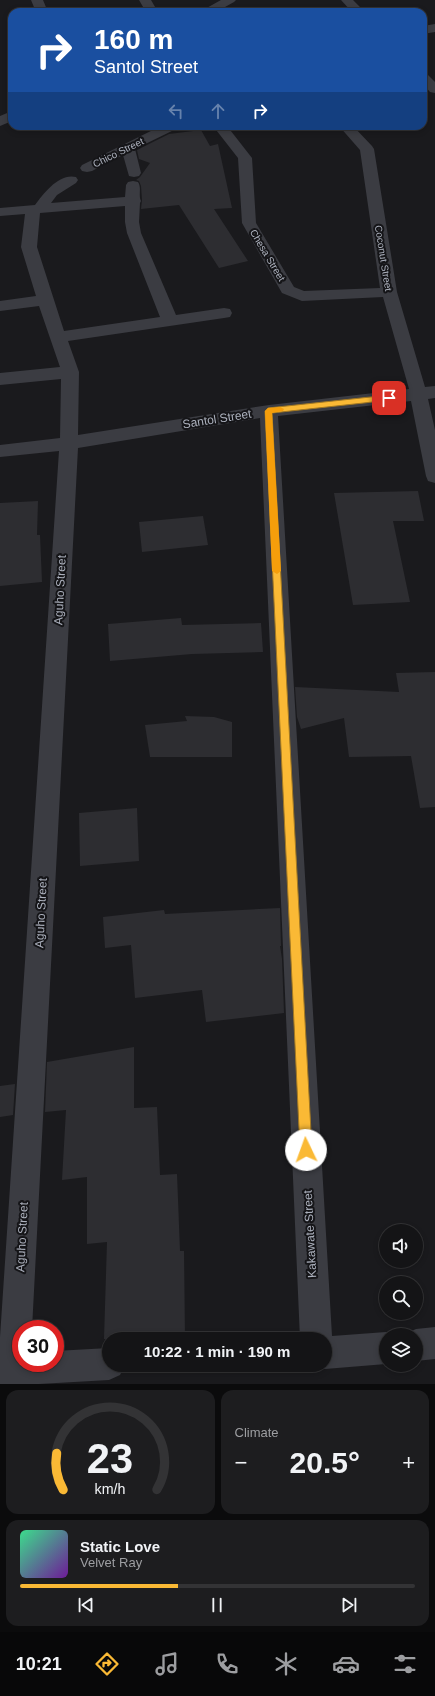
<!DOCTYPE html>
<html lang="en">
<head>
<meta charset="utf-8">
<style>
	:root { --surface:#141416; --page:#1d1d1f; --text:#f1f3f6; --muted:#9d9ea1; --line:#333335; --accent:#fab935 }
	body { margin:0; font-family:Arial,sans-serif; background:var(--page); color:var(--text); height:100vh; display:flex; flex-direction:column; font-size:15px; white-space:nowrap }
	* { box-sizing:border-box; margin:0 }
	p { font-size:13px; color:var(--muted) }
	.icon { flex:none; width:22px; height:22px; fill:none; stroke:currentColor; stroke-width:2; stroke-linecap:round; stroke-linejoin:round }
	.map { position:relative; height:1384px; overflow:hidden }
	.side { display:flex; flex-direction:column; gap:6px; padding:6px; background:#0b0b0c; flex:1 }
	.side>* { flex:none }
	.top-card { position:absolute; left:8px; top:8px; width:419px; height:122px; border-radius:12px; box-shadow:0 2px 6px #0003,0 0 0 1px var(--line); background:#1a4fa0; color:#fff; overflow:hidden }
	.tools { position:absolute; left:379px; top:1224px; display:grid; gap:8px }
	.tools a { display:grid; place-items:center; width:44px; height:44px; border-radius:50%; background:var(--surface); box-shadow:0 2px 6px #0003,0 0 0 1px var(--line); font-size:20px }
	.speed { position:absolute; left:12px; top:1320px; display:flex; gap:8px; font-size:20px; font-weight:700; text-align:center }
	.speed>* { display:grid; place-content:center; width:52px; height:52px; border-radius:50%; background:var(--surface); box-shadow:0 2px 6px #0003,0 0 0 1px var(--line); line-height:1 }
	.speed .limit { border:6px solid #d22; background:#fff; color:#111 }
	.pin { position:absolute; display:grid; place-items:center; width:34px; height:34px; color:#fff; margin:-17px; border-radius:8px; box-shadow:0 2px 6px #0006 }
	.me { position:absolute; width:44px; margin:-22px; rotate:357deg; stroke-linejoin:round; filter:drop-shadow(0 0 3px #0008) }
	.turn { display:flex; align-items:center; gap:14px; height:84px; padding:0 20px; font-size:18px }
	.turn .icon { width:52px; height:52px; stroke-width:2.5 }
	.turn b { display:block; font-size:28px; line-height:34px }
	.lanes { display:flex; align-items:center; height:38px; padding:0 20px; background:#0003; justify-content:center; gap:20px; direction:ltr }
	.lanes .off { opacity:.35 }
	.big { font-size:30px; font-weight:800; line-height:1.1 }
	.side .tile { flex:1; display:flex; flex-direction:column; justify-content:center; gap:6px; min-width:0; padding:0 14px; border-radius:12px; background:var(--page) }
	.side .dial { align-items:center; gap:0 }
	.dial svg { height:104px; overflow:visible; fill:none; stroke:var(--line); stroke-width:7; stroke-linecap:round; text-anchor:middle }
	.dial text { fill:var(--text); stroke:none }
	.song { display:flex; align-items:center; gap:12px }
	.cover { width:48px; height:48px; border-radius:6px; background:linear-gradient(135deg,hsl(150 70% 55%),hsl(280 70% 35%)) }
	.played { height:4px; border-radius:2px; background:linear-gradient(90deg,var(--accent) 40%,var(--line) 40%) }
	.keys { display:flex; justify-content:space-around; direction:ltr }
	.heat { display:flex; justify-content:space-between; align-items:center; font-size:22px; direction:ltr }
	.side .tiles { flex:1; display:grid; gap:6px; grid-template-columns:1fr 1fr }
	.tile:last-child { grid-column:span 2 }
	.trip { position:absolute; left:102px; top:1332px; width:230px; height:40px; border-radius:20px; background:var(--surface); box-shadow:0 2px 6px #0003,0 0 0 1px var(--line); font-weight:800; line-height:40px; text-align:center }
	.menu { display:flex; height:64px; justify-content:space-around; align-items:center; background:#080809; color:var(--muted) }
	.menu .icon { width:28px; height:28px }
	.menu .current { color:var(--accent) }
	.menu b { font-size:18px; color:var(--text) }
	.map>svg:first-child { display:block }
</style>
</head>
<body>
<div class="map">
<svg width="435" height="1384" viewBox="0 0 435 1384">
	<rect width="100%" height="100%" fill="#1a1a1d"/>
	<path fill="#2d2d31" d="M201 130 210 146 218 144 232 208 214 209 248 261 219 268 179 205 141 209 142 200 141 186 139 181 136 180 140 177 150 163 139 159 137 150 169 134Z
		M418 491 424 521H393L410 602 353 605 334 493Z
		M38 501 37 535H40L42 582 0 586V503Z
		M203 516 208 545 142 552 139 522Z
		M181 618 182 625 261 623 263 652 192 654 110 661 108 624Z
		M435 672V807L420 808 411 756 349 757 344 718 301 729 297 717 295 687 399 692 396 673Z
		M185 716 214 717 232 722V757H150L145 725 187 721Z
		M137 808 139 861 80 866 79 813Z
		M280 908 281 946H280L282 959 284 1013 206 1022 202 990 135 998 131 945 105 948 103 917 164 910 165 914Z
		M134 1047V1108L157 1107 160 1175 177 1174 180 1251H184L185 1339H104L107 1242 87 1244V1177L62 1180 66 1110 45 1112 47 1062Z
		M15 1084 13 1115 0 1117V1086Z"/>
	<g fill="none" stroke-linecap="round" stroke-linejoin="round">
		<path fill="#3b3c42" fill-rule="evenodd" d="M31 0H43L48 12H36Z
			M139 0H151L158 12H146Z
			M221 0H236L234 2 216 12H201L203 10Z
			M341 0H353L365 12H352Z
			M435 24V32L423 34V26Z
			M423 73 427 74 435 82V93L430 92 423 84Z
			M12 111V121L0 126V116Z
			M161 126H178L176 129 135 149 141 173 139 176 134 177 129 176 123 155 92 171 87 172 82 171 80 168 82 165Z
			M213 126H227L252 158 256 223 294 287 304 291 380 288 360 150 339 126H353L372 146 374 149 397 292 425 387 435 386V398L428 399 435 430V483L428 481 426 476 411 401 278 416 332 1336 386 1332 393 1335H386V1364L325 1369 315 1365H325V1339H300L260 418 78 448 32 1329H21V1363H55V1351L109 1348V1365H125L120 1375 109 1380 39 1384H0V1337L59 451 0 457V445L60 438 61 379 0 385V373L60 367 39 306 0 311V301L36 296 21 247 25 214 0 216V208L35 205C44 193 59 173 76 177L78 180 76 183 57 195 51 203 125 197 126 185 128 182 133 181 138 182C142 188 138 195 141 201L140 203 139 222 141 233 176 315 224 308 230 309 232 313 230 317 224 318 68 341 79 372 78 435 269 405 409 389 383 297 302 301 282 293 242 223 238 158ZM125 206V222L127 233 160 317 64 331 37 247 40 213Z
			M435 1327V1359L416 1361V1335H404L405 1334 416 1329Z"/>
	</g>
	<path fill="#fab935" stroke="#a27822" d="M389 395 391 396V400L272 413 312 1150 310 1154 306 1156 302 1154 300 1150 265 411 268 408Z"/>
	<path fill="#f59e0b" d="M280 407 284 409 283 411 272 413 281 571 277 574 272 571 265 411 268 408Z"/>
	<g text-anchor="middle" stroke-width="4" stroke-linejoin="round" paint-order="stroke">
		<g font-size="10" fill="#acb1bd" stroke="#151518">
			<text transform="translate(118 152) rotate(-26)" y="4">Chico Street</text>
			<text transform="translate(268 255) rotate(59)" y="4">Chesa Street</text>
			<text transform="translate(384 258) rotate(81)" y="4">Coconut Street</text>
		</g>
		<g font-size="12" fill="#acb1bd" stroke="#151518">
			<text transform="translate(217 419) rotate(-9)" y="4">Santol Street</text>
			<text transform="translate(60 590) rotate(-87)" y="4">Aguho Street</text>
			<text transform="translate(41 913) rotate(-87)" y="4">Aguho Street</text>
			<text transform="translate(310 1234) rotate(-93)" y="4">Kakawate Street</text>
			<text transform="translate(22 1237) rotate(-87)" y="4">Aguho Street</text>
		</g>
	</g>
</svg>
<div class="tools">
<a><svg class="icon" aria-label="sound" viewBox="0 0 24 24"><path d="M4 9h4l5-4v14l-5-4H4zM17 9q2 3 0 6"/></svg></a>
<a><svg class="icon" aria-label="search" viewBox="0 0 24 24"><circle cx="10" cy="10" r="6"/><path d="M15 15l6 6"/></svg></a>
<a><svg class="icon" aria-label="layers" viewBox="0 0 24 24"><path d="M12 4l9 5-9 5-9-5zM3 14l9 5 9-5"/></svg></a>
</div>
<div class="speed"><div class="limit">30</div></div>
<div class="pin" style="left:389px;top:398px;background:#d93025"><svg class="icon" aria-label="arrive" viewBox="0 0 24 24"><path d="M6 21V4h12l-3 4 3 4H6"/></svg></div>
<svg class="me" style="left:306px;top:1150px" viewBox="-20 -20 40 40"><circle r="19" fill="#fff"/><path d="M0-13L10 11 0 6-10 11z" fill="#fab935"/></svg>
<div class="trip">10:22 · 1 min · 190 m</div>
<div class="top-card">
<div class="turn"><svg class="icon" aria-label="right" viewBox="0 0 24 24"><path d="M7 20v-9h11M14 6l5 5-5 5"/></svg><div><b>160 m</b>Santol Street</div></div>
<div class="lanes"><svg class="icon off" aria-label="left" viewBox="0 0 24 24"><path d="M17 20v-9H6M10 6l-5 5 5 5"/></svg><svg class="icon off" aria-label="ahead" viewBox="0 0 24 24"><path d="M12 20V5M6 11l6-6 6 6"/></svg><svg class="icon" aria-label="right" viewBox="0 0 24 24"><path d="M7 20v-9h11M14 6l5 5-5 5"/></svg></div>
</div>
</div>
<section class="side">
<div class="tiles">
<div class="tile dial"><svg viewBox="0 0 100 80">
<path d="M14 69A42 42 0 1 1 86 69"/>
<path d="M14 69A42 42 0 0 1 9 41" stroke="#fab935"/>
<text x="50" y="56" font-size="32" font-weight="700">23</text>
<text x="50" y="72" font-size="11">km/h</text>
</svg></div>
<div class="tile"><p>Climate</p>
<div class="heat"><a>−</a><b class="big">20.5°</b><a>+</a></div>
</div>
<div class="tile">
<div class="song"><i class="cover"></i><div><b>Static Love</b><p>Velvet Ray</p></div></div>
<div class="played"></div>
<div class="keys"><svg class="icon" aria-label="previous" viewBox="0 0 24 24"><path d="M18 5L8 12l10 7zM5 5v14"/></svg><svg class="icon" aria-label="pause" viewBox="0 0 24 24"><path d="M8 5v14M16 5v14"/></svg><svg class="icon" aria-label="next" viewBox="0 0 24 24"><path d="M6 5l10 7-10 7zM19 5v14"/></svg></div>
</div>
</div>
</section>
<nav class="menu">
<b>10:21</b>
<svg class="icon current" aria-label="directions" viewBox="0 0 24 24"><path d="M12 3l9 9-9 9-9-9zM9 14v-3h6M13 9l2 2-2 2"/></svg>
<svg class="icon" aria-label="music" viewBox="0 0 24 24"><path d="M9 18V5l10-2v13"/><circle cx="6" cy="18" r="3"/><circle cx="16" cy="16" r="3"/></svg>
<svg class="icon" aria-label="phone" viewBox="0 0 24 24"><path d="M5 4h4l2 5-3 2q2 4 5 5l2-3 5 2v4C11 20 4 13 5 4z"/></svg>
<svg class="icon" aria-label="climate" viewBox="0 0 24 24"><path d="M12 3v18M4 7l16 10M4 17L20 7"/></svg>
<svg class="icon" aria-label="car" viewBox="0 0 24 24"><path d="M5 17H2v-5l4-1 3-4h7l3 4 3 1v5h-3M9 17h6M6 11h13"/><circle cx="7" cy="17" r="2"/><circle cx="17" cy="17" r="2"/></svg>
<svg class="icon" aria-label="filters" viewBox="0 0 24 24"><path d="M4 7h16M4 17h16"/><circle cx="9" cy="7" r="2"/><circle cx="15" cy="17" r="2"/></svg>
</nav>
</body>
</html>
